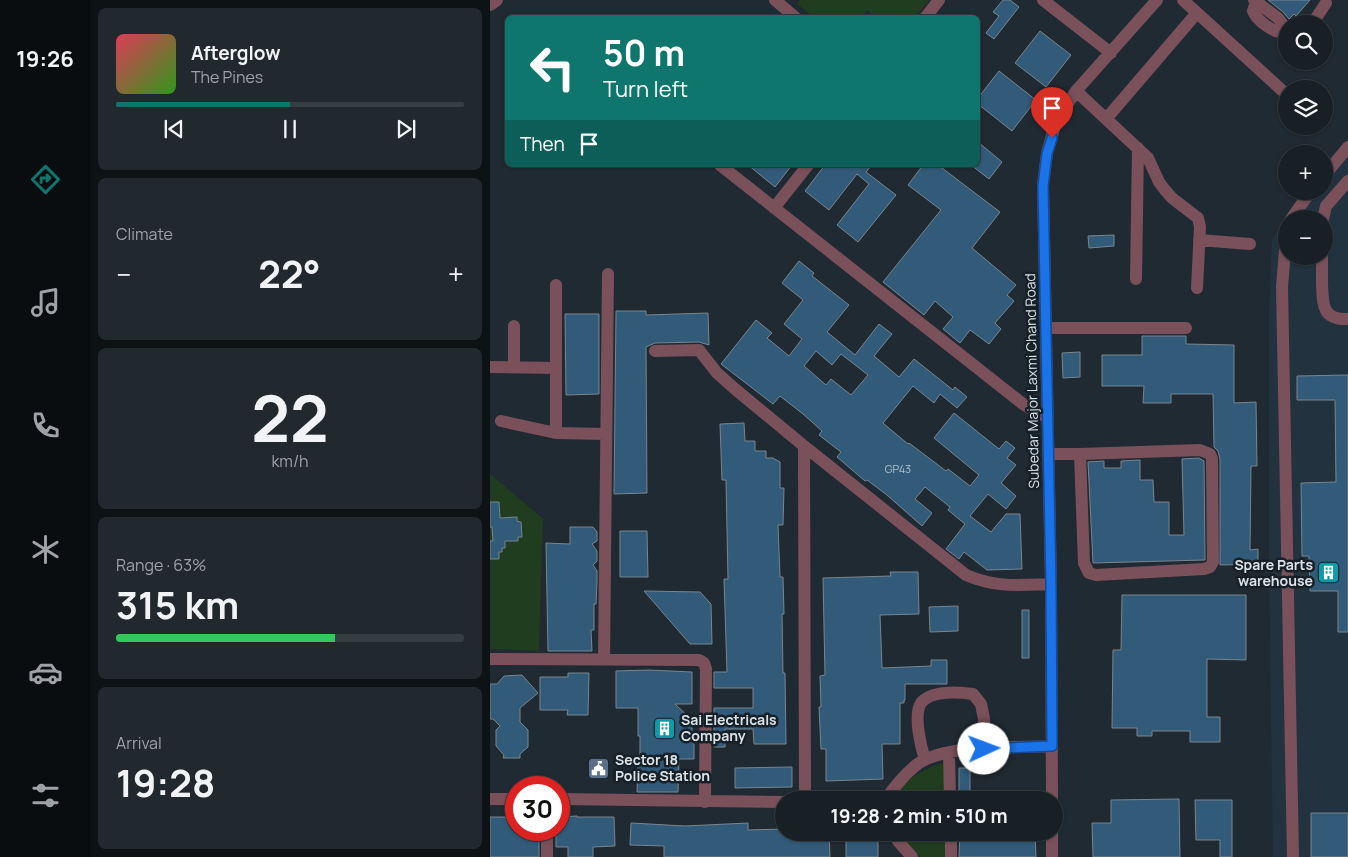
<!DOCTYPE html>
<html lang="en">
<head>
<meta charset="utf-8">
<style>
	:root { --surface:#182026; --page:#21282e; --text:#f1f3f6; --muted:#9fa3a7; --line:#363e43; --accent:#0f766e }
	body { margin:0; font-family:Manrope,sans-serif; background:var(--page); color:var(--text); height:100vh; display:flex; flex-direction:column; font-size:19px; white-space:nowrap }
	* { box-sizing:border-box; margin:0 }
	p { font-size:16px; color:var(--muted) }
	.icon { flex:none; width:28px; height:28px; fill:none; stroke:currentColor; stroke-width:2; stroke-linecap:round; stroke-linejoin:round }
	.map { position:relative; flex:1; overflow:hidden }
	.side { display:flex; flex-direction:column; gap:8px; padding:8px; background:#0d1215; width:400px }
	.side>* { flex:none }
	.guide { position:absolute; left:15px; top:15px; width:475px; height:152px; border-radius:8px; box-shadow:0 1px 4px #0004,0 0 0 1px var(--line); background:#0f766e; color:#fff; overflow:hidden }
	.tools { position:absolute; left:788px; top:15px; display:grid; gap:10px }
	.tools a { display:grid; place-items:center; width:55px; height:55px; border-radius:50%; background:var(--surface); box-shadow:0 1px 4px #0004,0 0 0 1px var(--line); font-size:25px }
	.speed { position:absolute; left:15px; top:776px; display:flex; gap:10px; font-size:25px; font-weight:700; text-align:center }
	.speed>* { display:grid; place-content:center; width:65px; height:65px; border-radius:50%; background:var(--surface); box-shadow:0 1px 4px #0004,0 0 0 1px var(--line); line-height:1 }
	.speed .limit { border:8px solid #d22; background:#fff; color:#111 }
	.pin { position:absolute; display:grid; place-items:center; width:42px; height:42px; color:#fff; margin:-51px -21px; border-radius:50% 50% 50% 0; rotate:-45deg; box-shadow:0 0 5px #0007 }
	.pin .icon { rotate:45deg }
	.me { position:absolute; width:55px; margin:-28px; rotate:88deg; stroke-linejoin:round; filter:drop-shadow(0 0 4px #0008) }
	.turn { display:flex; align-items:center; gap:18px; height:105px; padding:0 15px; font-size:22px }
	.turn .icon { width:65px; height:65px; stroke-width:2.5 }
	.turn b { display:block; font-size:35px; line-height:42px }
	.then { display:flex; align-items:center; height:48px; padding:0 15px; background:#0003; gap:10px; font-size:19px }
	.big { font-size:38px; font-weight:700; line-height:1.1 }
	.side .widget { flex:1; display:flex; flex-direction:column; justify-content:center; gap:8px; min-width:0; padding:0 18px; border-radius:8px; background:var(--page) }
	.side .dial { align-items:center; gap:0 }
	.dial b { font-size:65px; line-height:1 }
	.song { display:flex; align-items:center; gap:15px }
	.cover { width:60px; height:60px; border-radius:8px; background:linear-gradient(135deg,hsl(350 70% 55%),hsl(110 70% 35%)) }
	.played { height:5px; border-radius:2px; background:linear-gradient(90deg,var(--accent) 50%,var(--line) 50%) }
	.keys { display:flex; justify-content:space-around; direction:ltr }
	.heat { display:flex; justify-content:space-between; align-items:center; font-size:28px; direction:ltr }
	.charge { height:8px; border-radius:4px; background:linear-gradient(90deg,#34c759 63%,var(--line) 0) }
	.trip { position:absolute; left:285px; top:791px; width:288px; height:50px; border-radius:25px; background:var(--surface); box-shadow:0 1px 4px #0004,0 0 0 1px var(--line); font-weight:700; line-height:50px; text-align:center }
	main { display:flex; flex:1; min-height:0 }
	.tab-bar { display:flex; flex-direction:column; width:90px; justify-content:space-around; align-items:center; background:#0a0d0f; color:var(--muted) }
	.tab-bar .icon { width:35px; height:35px }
	.tab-bar .selected { color:var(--accent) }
	.tab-bar b { font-size:22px; color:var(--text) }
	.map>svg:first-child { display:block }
</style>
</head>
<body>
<main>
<nav class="tab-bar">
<b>19:26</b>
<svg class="icon selected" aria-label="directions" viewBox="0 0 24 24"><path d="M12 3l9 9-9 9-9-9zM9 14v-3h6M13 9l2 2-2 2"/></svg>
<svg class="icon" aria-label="music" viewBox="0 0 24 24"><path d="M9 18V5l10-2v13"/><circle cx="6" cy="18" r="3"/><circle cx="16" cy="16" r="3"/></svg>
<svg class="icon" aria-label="phone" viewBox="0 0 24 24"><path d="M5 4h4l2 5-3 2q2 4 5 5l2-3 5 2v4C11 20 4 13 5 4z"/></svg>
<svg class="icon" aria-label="climate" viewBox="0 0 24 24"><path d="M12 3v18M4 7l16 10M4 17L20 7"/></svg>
<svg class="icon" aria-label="car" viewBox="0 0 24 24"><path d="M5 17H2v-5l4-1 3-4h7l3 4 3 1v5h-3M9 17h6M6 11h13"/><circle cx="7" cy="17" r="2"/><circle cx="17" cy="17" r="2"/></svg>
<svg class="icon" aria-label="filters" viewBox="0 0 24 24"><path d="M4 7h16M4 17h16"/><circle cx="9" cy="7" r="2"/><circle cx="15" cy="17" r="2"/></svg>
</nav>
<section class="side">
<div class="widget">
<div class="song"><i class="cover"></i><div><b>Afterglow</b><p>The Pines</p></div></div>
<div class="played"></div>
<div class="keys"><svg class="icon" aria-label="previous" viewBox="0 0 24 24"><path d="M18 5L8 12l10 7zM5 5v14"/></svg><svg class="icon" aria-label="pause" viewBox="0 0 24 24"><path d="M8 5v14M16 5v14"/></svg><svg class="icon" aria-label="next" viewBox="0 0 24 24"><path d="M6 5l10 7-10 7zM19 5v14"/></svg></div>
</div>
<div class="widget"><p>Climate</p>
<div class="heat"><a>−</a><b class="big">22°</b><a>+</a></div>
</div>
<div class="widget dial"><b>22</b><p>km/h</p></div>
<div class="widget"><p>Range · 63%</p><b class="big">315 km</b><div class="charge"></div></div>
<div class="widget"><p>Arrival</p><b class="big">19:28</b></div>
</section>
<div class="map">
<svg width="858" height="857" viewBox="0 0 858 857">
	<rect width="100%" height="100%" fill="#202a32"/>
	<path fill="#22333f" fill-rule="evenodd" d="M858 142V857H783L779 578V310L782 240 799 212 816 191H834V171ZM796 219H834V256H796Z"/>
	<path fill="#213d20" d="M310 0H439L425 18 386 17 377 10 371 17H324L307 4Z
		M0 474 53 519 49 651 0 649Z
		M454 763 456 800H403C411 782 435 767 454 763Z
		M410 833H457L458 857H430Z"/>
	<path fill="#325b79" stroke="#79858f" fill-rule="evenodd" d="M513 0H520L529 7 504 39 496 33 509 16 503 12Z
		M778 0H820L806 16 804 14 799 19 793 12Z
		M550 31 581 55 556 87 525 63Z
		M509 71 546 100 522 131 488 104V98Z
		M488 142 512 162 499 179 481 165H488Z
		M258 165H302L285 187Z
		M335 165H382L376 172 406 195 368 242 347 225 379 184 367 174 339 210 315 191Z
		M433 165H448L510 212 482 248 526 285 517 295 524 301 505 323 511 329 499 344 480 330 470 343 453 329 463 317 445 301 434 315 393 282 451 210 418 185Z
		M624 235V246L599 248 598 236Z
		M309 261 324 273 322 276 359 305 337 332 365 355 389 324 402 334 384 356 409 377 424 359 463 390 465 387 477 397 467 408 450 394 444 403 423 386 393 423 394 424 418 444 419 443 456 471 458 469 480 486 489 475 444 438 464 413 509 449 516 441 525 448 517 458 526 465 511 483 526 496 516 509 498 494 480 516 501 532 516 514H530L532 569 497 570 474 552 469 559 456 549 475 524 458 510 460 507 435 487 425 499 442 513 432 526 397 495 377 480 375 481 347 457 351 452 329 435 332 431 313 414 290 396 283 404 231 364 266 320 282 333 277 338 299 356 312 339 294 324 313 300 292 283ZM326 351 342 365 351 354 378 375 361 395 341 379 336 385 314 366Z
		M126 311H156V315L218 313 219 345 209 342 165 343 156 347 157 493 124 494Z
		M75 314H109V394L76 395Z
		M652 336H696V344L744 345V403L766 402 767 466H761L760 550 768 549V564L730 565V459L728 451 724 447 723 394H681V403H653L654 386H612V355H652Z
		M590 352V377L573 378 572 353Z
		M858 375V632H848V591H820L819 556H812L811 483 846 482 845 400H807V376Z
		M254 423 255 441H265V451H276V458H283L290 462V488H294L293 525H288L290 577H293L294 614H292L293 673H295L296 744H264L263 729H235V747H224V708H263V688H224V672H237L234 579H238L236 480H232L230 424Z
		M709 458 714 461 715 560 603 563 598 462 614 461V468H631V461L650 460V480H663L664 502H679V535H694L692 459Z
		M0 502H9L10 518 27 517V521L31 522 32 537H28V541H15V548H12V552H9V559H0V541H3L2 527H0Z
		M80 527H103L107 532V541L102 544 107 551V561L103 565 107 571V581L106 604H104V630H101L102 651H58L56 543 80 544Z
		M130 531H157L158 577H130Z
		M400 572H428L429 614 390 615 392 668 441 666V660H457V684H415V700H414V703H410V744H392L393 779 336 781V749H331L329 707H331L330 676 335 675 333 578 401 576Z
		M154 591 210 592 221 604 222 644H200Z
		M632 595H756V660L717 659V717H730V742H700V731H662V736H647V728H622L623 650H631Z
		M468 606V631L440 632 439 607Z
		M532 610H539V658H532Z
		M159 670 202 672V704H185L202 720V737H204V759H189L188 792H147L148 765H150V736H148V708H126V671Z
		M78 673H99L98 715H77L78 710H50V677H78Z
		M32 675 48 693 30 708V722L38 730V747L30 754V758H13L14 755 6 746V730L10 726 3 719H0V684H7L14 676Z
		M302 767V787L245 788V768Z
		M469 768H480V800H469Z
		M689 799 690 857H603L602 823H621V800Z
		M705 800H742V857H730V840H706Z
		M821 813H858V857H821Z
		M87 816V817H124L125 846 103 847V857H78V847H66V830H69V817Z
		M0 817H26V830H49V857H0Z
		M141 823 195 826 258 823V830L294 829V832H339L340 857H174V846L140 845Z
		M356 832H388V857H356Z
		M470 832H545L546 857H469Z"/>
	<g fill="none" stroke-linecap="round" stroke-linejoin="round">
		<path stroke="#7a515b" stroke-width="12" d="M285 0 306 18
			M553 0 621 53
			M693 0 796 94
			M764 0 788 18 796 29
			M766 2 763 11C767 21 785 34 796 33
			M0 5 7 0
			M435 18 449 0
			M822 24 836 3
			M586 91 658 158 669 182 675 190 682 198 708 218 710 227 707 288
			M616 119 706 14
			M230 165 533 404 547 413 558 417
			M834 176 858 147
			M284 208 318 165
			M801 219 821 191
			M833 219 836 206 858 181
			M796 238 792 287 803 857
			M709 240 760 244
			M832 256C832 266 832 275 832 284 833 305 832 320 858 319
			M646 279 648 148
			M66 285V433L116 434
			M556 328H696
			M165 351 209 350 227 373 245 389 314 446 476 575C506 588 529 585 561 584
			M0 367 66 368
			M24 367V326
			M11 421 66 433
			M314 446 315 800
			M559 454H590L594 563 599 573 606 575 714 569 720 567 723 562 722 459 720 454 710 450 590 454
			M0 659 209 660 214 663 216 669 215 802
			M114 659 118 274
			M459 752 460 800
			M435 760C431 747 423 715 431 703 441 690 469 692 483 694L491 704 494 719 495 749
			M0 799H26
			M69 799 294 802
			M395 800C405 786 415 773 429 763 458 744 526 748 562 746
			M562 800 561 584 553 185 557 153 566 122 586 91 667 0
			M57 830V857
			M404 832 408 841 422 857
			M461 832V857
			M562 832V857"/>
	</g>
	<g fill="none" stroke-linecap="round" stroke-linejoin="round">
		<defs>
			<path id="route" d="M494 749 562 746 561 584 553 186 557 154 562 138"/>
		</defs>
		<use href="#route" stroke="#114b97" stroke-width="12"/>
		<use href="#route" stroke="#1a73e8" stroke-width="9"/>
	</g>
	<defs>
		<symbol id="building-square" viewBox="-11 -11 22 22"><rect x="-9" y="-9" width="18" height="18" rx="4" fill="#0f9aa8" stroke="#162028"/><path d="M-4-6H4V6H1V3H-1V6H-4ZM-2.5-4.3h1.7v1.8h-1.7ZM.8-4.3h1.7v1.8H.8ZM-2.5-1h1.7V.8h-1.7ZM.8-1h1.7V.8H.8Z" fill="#fff"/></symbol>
		<symbol id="civic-square" viewBox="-11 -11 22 22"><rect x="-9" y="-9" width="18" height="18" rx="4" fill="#5c6f8a" stroke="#162028"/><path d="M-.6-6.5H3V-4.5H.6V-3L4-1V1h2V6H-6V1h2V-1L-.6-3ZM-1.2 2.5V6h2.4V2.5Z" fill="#fff"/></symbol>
	</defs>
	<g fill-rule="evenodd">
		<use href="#building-square" x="826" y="560" width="25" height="25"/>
		<use href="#building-square" x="162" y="716" width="25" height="25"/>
		<use href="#civic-square" x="96" y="756" width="25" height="25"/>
	</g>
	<g text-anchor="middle" stroke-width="5" stroke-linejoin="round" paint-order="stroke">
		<g font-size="11" fill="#b2c1cc">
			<text x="408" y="473">GP43</text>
		</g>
		<g font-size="14" fill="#dce3e8" stroke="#162028">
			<text transform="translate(542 381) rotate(-91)" y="5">Subedar Major Laxmi Chand Road</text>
		</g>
		<g font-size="14" font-weight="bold" fill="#dce3e8" stroke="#162028" text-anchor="start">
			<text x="823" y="570" text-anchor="end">Spare Parts<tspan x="823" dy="16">warehouse</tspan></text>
			<text x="191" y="725">Sai Electricals<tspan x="191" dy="16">Company</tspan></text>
			<text x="125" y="765">Sector 18<tspan x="125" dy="16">Police Station</tspan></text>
		</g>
	</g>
</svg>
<div class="tools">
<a><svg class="icon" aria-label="search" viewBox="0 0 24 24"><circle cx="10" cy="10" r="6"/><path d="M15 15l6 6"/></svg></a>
<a><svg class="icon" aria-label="layers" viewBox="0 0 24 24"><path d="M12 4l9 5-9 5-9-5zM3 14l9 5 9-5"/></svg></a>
<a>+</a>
<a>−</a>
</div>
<div class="speed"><div class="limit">30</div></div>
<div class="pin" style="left:562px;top:138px;background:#d93025"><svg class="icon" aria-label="arrive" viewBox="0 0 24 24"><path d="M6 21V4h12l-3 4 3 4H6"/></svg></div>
<svg class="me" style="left:494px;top:749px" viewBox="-20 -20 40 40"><circle r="19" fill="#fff"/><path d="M0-13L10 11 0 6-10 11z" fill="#1a73e8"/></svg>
<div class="trip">19:28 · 2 min · 510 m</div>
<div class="guide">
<div class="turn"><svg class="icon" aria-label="left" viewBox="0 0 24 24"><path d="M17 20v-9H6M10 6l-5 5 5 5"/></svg><div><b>50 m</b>Turn left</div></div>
<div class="then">Then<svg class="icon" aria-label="arrive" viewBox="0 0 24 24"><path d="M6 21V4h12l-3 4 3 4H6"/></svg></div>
</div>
</div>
</main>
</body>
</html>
